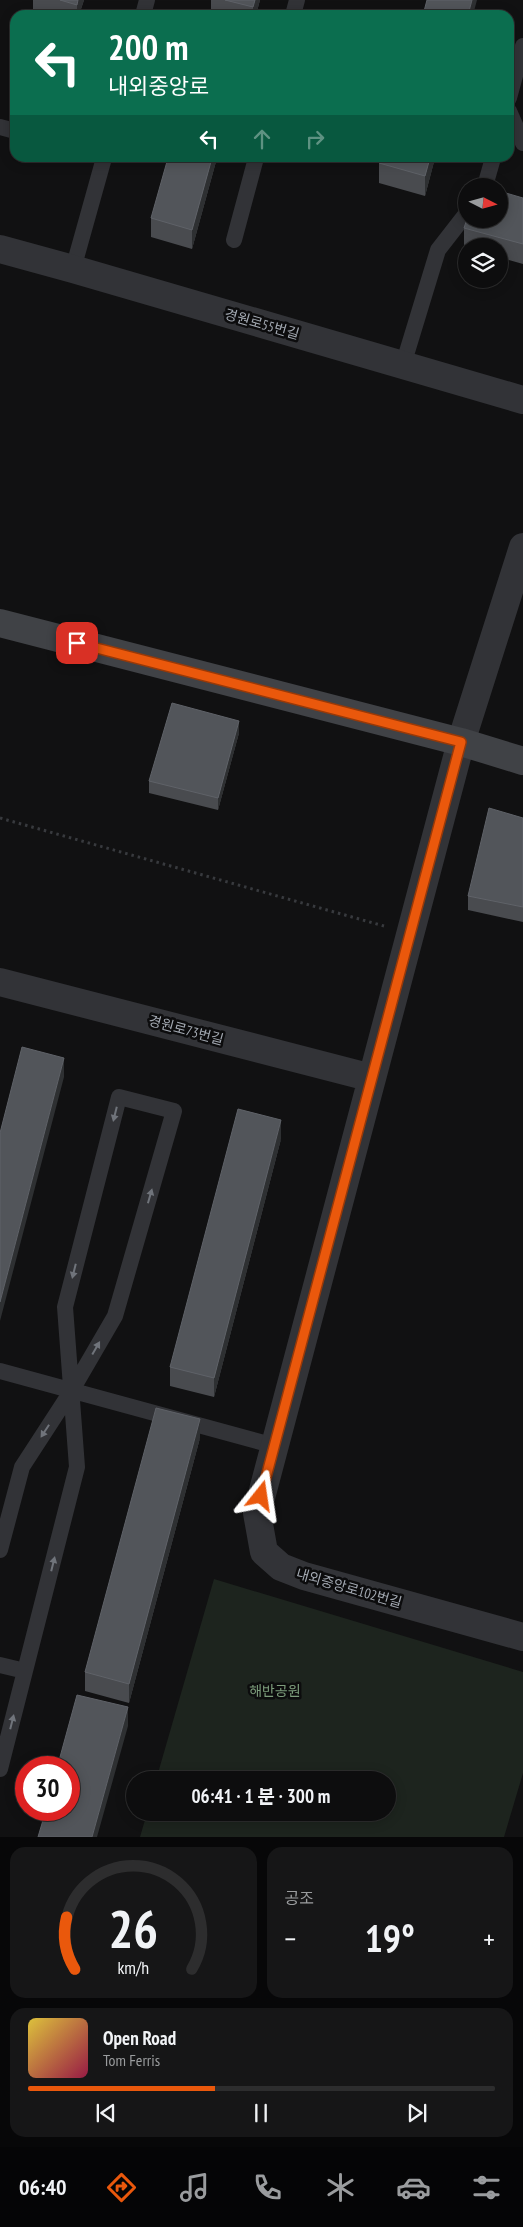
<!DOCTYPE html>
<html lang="ko">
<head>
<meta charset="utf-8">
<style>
	:root { --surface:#0d0d0e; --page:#161617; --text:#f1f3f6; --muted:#9a9c9e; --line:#2d2d2e; --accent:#ea580c }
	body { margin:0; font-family:"PT Sans Narrow","Noto Sans KR",sans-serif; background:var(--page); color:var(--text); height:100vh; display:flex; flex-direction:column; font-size:19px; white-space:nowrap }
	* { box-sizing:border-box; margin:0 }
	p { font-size:16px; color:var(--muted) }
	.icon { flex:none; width:28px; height:28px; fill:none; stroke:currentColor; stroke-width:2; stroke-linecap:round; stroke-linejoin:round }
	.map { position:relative; height:1837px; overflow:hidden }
	.details { display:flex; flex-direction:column; gap:10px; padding:10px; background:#070708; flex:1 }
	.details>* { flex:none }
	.hud { position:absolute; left:10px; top:10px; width:504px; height:152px; border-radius:15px; box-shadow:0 2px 12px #0003,0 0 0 1px var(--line); background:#0b6e4f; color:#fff; overflow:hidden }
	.needle { width:32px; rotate:96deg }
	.buttons { position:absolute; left:458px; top:178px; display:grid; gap:10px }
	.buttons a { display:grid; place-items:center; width:50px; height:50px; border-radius:50%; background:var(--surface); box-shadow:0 2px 12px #0003,0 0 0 1px var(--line); font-size:25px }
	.speed { position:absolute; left:15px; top:1756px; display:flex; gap:10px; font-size:25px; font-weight:700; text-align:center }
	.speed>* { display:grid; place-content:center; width:65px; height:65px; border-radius:50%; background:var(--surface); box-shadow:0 2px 12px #0003,0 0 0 1px var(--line); line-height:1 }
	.speed .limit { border:8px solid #d22; background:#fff; color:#111 }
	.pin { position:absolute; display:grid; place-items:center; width:42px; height:42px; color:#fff; margin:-21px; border-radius:10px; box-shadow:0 2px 8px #0006 }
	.me { position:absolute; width:55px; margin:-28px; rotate:15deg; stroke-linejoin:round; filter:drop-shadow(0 0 4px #0008) }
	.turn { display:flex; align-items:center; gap:18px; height:105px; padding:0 15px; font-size:22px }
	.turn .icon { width:65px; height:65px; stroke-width:2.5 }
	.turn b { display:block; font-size:35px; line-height:42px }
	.lanes { display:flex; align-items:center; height:48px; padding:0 15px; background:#0003; justify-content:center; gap:25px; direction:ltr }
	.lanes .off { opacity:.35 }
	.big { font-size:38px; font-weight:700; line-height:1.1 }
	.details .card { flex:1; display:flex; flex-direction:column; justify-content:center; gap:8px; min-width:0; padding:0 18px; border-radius:15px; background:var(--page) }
	.details .dial { align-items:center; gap:0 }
	.dial svg { height:130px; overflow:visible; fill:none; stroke:var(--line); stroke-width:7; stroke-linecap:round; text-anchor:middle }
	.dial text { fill:var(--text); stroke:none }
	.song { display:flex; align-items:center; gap:15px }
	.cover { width:60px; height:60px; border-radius:8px; background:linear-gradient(135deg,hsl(50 70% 55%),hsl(340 70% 35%)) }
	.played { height:5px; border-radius:2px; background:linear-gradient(90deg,var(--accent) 40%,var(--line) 40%) }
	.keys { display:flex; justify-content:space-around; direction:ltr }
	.heat { display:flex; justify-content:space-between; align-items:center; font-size:28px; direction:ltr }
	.details .tiles { flex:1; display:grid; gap:10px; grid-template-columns:1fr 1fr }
	.card:last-child { grid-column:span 2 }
	.trip { position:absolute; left:126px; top:1771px; width:270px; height:50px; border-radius:25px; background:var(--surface); box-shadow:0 2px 12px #0003,0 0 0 1px var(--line); font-weight:700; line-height:50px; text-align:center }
	.tab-bar { display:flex; height:80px; justify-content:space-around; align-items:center; background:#050506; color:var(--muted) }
	.tab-bar .icon { width:35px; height:35px }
	.tab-bar .current { color:var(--accent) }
	.tab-bar b { font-size:22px; color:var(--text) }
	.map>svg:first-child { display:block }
</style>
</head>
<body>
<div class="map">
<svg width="523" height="1837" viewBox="0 0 523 1837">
	<rect width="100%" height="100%" fill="#111112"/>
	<path fill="#1d241e" d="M214 1579 523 1672V1773L504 1837H140L147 1813 388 1812V1780H156Z"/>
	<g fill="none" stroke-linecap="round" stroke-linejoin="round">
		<path stroke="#383a3e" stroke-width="3" stroke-dasharray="2.5 4" stroke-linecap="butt" d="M0 818 384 926"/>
		<path stroke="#323337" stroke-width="16" d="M143 15 147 0
			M293 15 297 0
			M509 98 523 46
			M509 111 523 143
			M0 127 15 131
			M485 186 493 158
			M234 240 256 158
			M73 269 104 158
			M403 365 438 250 466 214
			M0 1371 275 1446
			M0 1550 22 1467 72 1390 115 1316 174 1111 119 1097 65 1307 77 1467 0 1769
			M0 1665 25 1671"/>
		<path stroke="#323337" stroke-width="28" d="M0 249 73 269 523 400
			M523 547 461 742 257 1513 264 1552 281 1567 304 1576 523 1637
			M0 982 372 1078"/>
		<path stroke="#404246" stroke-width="28" d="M0 623 461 742 523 761"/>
	</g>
	<path fill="#494b4f" d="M33 0H84L79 15H46L33 11Z
		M211 0H260L256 15H211Z
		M217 158 192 249 151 237V218Z
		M435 158 425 196 379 183V163Z
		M523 198V264L499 257V246H466V248H464V228Z
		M239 733 218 810 149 793V781Z
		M523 818V922L468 910V896Z
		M281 1139 214 1397 170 1386V1367Z
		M200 1438 129 1703 85 1691V1672Z"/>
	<path fill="#2e3032" d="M78 0H84L79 15H77V5Z
		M255 0H260L256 15H253V7Z
		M472 0H477L473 15H468Z
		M212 158H217L192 249V230Z
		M430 158H435L425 196V176Z
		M239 721V733L218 810V798Z
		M64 1058V1077L0 1321V1302Z
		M281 1120V1139L214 1397V1378Z
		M200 1419V1438L129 1703V1684Z
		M128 1707V1726L97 1837H92Z"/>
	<path fill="#52555a" stroke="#5f6268" d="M60 0H78L77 5Z
		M225 0H255L253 7Z
		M427 0H472L468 15H423Z
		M168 158H212L192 230 151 218Z
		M380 158H430L425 176 379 163Z
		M499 191 523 198V244L464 228 467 219H499Z
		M172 703 239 721 218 798 149 781Z
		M489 808 523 818V907L468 896Z
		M22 1047 64 1058 0 1302V1133Z
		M238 1109 281 1120 214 1378 170 1367Z
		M156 1408 200 1419 129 1684 85 1672Z
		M77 1695 128 1707 92 1837H38L46 1810H69V1768H57Z"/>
	<defs><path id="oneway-solid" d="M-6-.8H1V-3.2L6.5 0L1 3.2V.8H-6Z" transform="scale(1.25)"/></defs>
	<g fill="#70747b">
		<use href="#oneway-solid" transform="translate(115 1114) rotate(104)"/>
		<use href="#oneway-solid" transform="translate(150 1196) rotate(-74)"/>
		<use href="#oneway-solid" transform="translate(74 1271) rotate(104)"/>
		<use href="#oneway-solid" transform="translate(96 1348) rotate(-60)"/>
		<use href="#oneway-solid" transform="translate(45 1431) rotate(123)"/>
		<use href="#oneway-solid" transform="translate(53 1564) rotate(-76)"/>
		<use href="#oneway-solid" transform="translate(12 1722) rotate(-76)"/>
	</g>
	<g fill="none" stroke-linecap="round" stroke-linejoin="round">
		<defs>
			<path id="route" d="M77 643 461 742 261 1496"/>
		</defs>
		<use href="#route" stroke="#983908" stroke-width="12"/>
		<use href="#route" stroke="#ea580c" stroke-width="9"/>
	</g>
	<g text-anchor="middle" stroke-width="5" stroke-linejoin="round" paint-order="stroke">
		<g font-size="14" fill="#a3a9b2" stroke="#0c0c0d">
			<text transform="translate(262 324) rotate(16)" y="5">경원로55번길</text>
			<text transform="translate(186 1030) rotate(15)" y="5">경원로73번길</text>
			<text transform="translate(349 1588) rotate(16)" y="5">내외중앙로102번길</text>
		</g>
		<g font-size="14" fill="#7c9c7b" stroke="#0c0c0d">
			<text x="275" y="1696">해반공원</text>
		</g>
	</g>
</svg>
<div class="buttons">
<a><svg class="needle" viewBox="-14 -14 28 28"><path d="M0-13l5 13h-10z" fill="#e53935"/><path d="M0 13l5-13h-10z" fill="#9a9c9e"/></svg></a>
<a><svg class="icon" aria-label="layers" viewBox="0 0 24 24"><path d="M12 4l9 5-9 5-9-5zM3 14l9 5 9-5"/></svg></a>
</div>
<div class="speed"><div class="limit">30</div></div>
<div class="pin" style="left:77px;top:643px;background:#d93025"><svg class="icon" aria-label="arrive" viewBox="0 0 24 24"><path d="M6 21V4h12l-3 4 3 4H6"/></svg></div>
<svg class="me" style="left:261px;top:1496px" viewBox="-20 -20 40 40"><path d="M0-17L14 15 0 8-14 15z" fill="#ea580c" stroke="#fff" stroke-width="4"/></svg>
<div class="trip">06:41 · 1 분 · 300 m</div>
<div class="hud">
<div class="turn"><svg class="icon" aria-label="left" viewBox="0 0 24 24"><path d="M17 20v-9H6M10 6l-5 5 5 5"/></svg><div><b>200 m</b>내외중앙로</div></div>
<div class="lanes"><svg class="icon" aria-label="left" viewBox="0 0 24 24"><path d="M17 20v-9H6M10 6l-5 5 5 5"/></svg><svg class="icon off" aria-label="ahead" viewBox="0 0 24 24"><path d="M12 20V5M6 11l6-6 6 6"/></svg><svg class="icon off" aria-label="right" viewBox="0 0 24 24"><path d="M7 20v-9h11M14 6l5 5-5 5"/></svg></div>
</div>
</div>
<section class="details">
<div class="tiles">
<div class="card dial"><svg viewBox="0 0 100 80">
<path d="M14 69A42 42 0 1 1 86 69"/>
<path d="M14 69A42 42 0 0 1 9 37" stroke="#ea580c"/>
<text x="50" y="56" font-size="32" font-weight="700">26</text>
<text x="50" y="72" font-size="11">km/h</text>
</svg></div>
<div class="card"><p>공조</p>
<div class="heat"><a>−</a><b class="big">19°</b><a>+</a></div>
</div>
<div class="card">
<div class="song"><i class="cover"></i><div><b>Open Road</b><p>Tom Ferris</p></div></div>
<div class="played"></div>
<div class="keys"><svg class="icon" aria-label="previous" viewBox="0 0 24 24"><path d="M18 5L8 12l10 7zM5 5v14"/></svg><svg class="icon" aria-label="pause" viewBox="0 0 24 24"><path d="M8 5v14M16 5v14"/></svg><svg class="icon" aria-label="next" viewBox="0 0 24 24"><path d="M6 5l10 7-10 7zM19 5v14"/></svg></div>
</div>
</div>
</section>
<nav class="tab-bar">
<b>06:40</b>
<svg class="icon current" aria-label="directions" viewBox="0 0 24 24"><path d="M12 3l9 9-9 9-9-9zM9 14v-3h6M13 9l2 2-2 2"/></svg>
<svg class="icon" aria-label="music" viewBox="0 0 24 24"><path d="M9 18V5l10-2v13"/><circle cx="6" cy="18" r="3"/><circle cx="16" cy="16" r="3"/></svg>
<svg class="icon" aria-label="phone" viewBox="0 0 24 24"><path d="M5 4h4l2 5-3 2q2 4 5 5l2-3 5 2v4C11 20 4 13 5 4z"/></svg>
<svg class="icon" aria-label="climate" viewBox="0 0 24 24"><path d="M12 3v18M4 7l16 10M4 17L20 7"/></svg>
<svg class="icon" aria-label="car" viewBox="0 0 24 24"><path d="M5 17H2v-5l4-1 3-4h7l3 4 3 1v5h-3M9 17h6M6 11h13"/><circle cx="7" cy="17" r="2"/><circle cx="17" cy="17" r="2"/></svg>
<svg class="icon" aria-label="filters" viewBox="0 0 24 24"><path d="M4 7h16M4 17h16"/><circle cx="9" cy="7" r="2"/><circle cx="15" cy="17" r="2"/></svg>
</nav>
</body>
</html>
